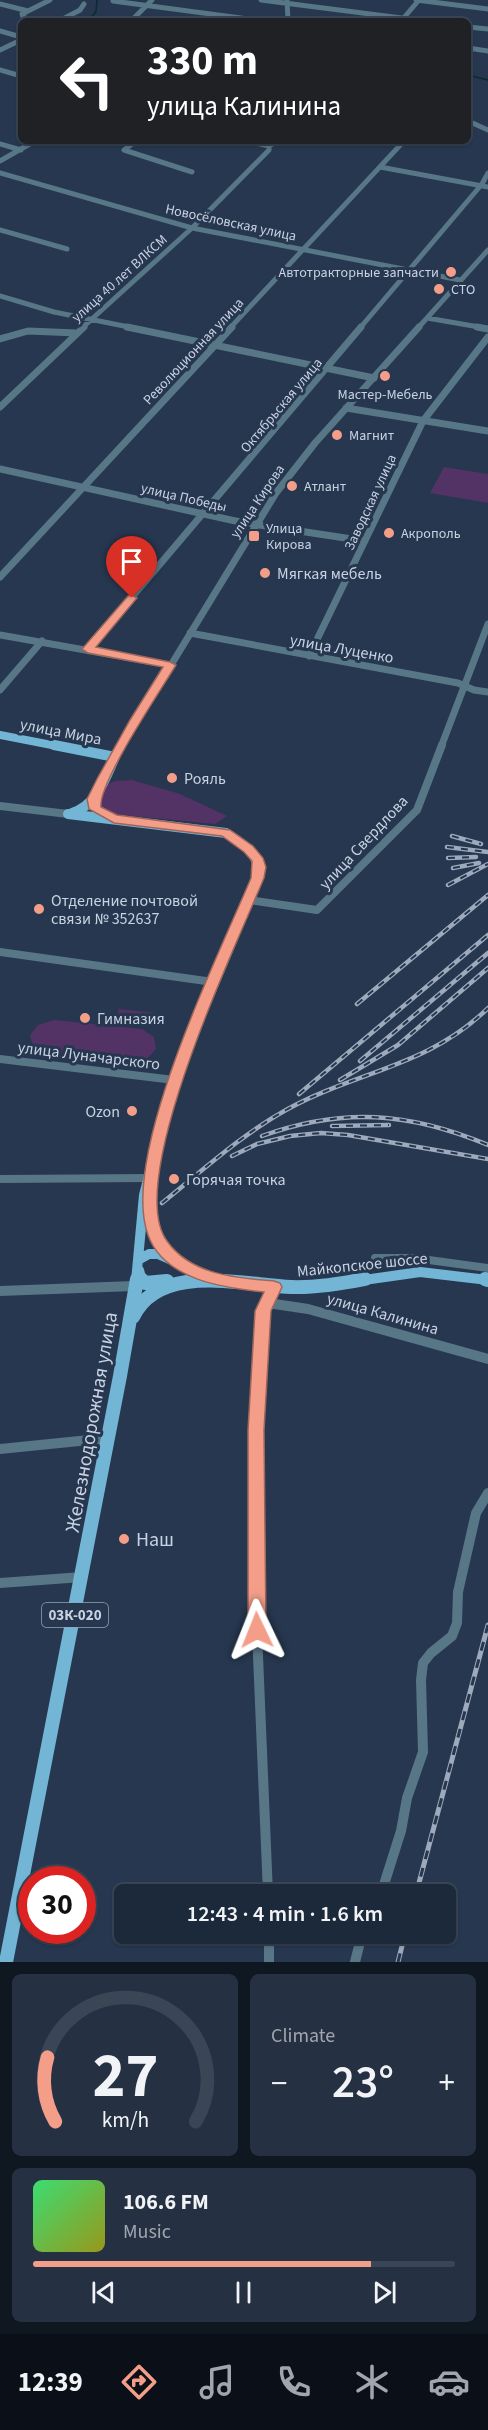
<!DOCTYPE html>
<html lang="en">
<head>
<meta charset="utf-8">
<style>
	:root { --surface:#1c293b; --page:#253142; --text:#f1f3f6; --muted:#a0a6af; --line:#3a4555; --accent:#f49e8a }
	body { margin:0; font-family:"Source Sans 3",sans-serif; background:var(--page); color:var(--text); height:100vh; display:flex; flex-direction:column; font-size:22px; white-space:nowrap }
	* { box-sizing:border-box; margin:0 }
	p { font-size:20px; color:var(--muted) }
	.icon { flex:none; width:33px; height:33px; fill:none; stroke:currentColor; stroke-width:2; stroke-linecap:round; stroke-linejoin:round }
	.map { position:relative; height:1962px; overflow:hidden }
	.panel { display:flex; flex-direction:column; gap:12px; padding:12px; background:#0f1720; flex:1 }
	.panel>* { flex:none }
	.top-card { position:absolute; left:18px; top:18px; width:453px; height:126px; border-radius:9px; box-shadow:0 2px 4px #0004,0 0 0 2px var(--line); background:#202124; color:#fff; overflow:hidden }
	.speed { position:absolute; left:18px; top:1866px; display:flex; gap:12px; font-size:30px; font-weight:700; text-align:center }
	.speed>* { display:grid; place-content:center; width:78px; height:78px; border-radius:50%; background:var(--surface); box-shadow:0 2px 4px #0004,0 0 0 2px var(--line); line-height:1 }
	.speed .limit { border:9px solid #d22; background:#fff; color:#111 }
	.pin { position:absolute; display:grid; place-items:center; width:51px; height:51px; color:#fff; margin:-62px -26px; border-radius:50% 50% 50% 0; rotate:-45deg; box-shadow:0 0 6px #0007 }
	.pin .icon { rotate:45deg }
	.me { position:absolute; width:66px; margin:-33px; rotate:358deg; stroke-linejoin:round; filter:drop-shadow(0 0 4px #0008) }
	.turn { display:flex; align-items:center; gap:21px; height:126px; padding:0 30px; font-size:27px }
	.turn .icon { width:78px; height:78px; stroke-width:2.5 }
	.turn b { display:block; font-size:42px; line-height:51px }
	.big { font-size:45px; font-weight:600; line-height:1.1 }
	.panel .widget { flex:1; display:flex; flex-direction:column; justify-content:center; gap:9px; min-width:0; padding:0 21px; border-radius:9px; background:var(--page) }
	.panel .dial { align-items:center; gap:0 }
	.dial svg { height:156px; overflow:visible; fill:none; stroke:var(--line); stroke-width:7; stroke-linecap:round; text-anchor:middle }
	.dial text { fill:var(--text); stroke:none }
	.song { display:flex; align-items:center; gap:18px }
	.cover { width:72px; height:72px; border-radius:9px; background:linear-gradient(135deg,hsl(140 70% 55%),hsl(60 70% 35%)) }
	.played { height:6px; border-radius:3px; background:linear-gradient(90deg,var(--accent) 80%,var(--line) 80%) }
	.keys { display:flex; justify-content:space-around; direction:ltr }
	.heat { display:flex; justify-content:space-between; align-items:center; font-size:33px; direction:ltr }
	.panel .tiles { flex:1; display:grid; gap:12px; grid-template-columns:1fr 1fr }
	.widget:last-child { grid-column:span 2 }
	.trip { position:absolute; left:114px; top:1884px; width:342px; height:60px; border-radius:9px; background:var(--surface); box-shadow:0 2px 4px #0004,0 0 0 2px var(--line); font-weight:600; line-height:60px; text-align:center }
	.menu { display:flex; height:96px; justify-content:space-around; align-items:center; background:#0b1018; color:var(--muted) }
	.menu .icon { width:42px; height:42px }
	.menu .on { color:var(--accent) }
	.menu b { font-size:27px; color:var(--text) }
	.map>svg:first-child { display:block }
</style>
</head>
<body>
<div class="map">
<svg width="488" height="1962" viewBox="0 0 488 1962">
	<rect width="100%" height="100%" fill="#26374f"/>
	<path fill="#533266" d="M444 467 488 474V503L430 493Z
		M132 780 180 794 227 816 215 824 112 814 99 806 106 785 115 781Z
		M119 1009 157 1013 154 1026 116 1021Z
		M54 1020 142 1029 154 1037 156 1049 147 1059 130 1063 44 1053 33 1047 30 1035 38 1025Z"/>
	<g fill="none" stroke-linecap="round" stroke-linejoin="round">
		<path stroke="#0a2c2f" stroke-width="1.5" d="M89 21 96 11 97 0
			M468 75 488 80"/>
		<path stroke="#577686" stroke-width="5" d="M261 0 425 21
			M287 0 288 21
			M416 0 488 9
			M113 1 263 21
			M0 4 28 11
			M402 20 419 0
			M35 21 23 17 22 14 50 0
			M59 21 80 10 84 4
			M131 21 152 0
			M468 27 488 29
			M0 31 21 37
			M468 48 488 51
			M0 50 21 40
			M0 70 21 76
			M468 121 488 130
			M136 141 124 150 192 172
			M246 141 269 146
			M0 144 21 150
			M0 161 35 141
			M380 167 488 187
			M0 173 192 228 460 280
			M0 230 67 249
			M0 296 54 312 134 328
			M427 318 485 328
			M82 328 192 228 269 150V146L278 141
			M230 328 404 141
			M360 328 482 184 488 173
			M418 328 488 250"/>
		<path stroke="#577686" stroke-width="7" d="M127 327 374 378
			M477 327 488 329
			M0 339 28 331 77 333
			M0 407 84 327
			M346 408 488 431
			M0 469 240 522 365 541
			M0 577 232 327
			M190 633 458 683 474 690 488 692
			M0 635 170 665
			M88 649 361 327
			M309 656 423 421 488 337
			M0 690 42 641
			M121 747 276 493 315 443 419 327
			M441 747 488 624"/>
		<path stroke="#577686" stroke-width="8" d="M115 757 122 745
			M0 806 68 814
			M249 900 317 910 417 810 442 745
			M0 952 213 982
			M0 1059 174 1080
			M0 1179 150 1178
			M375 1258H414L488 1268"/>
		<path stroke="#577686" stroke-width="10" d="M0 1291 134 1286
			M268 1303 308 1309 488 1359
			M0 1449 109 1438
			M0 1583 82 1577
			M268 1894 255 1584 256 1430 263 1311 274 1287
			M381 1894 401 1831 407 1798 423 1752 421 1680 423 1663 431 1653 452 1636 457 1623 458 1592 476 1513 488 1493
			M269 1934V1962
			M355 1962 362 1934"/>
		<path stroke="#72b5d5" stroke-width="8" d="M0 735 62 747"/>
		<path stroke="#72b5d5" stroke-width="10" d="M54 745 115 757C105 779 97 805 72 813
			M68 814 226 833C243 844 262 855 258 878L174 1080 144 1195 136 1281
			M150 1202C151 1230 163 1247 182 1266
			M140 1259 149 1254H158L215 1279
			M139 1270 142 1281
			M357 1281 420 1272 488 1280"/>
		<path stroke="#72b5d5" stroke-width="14" d="M141 1279 145 1283 167 1281
			M485 1279 488 1280
			M133 1317C159 1262 243 1285 291 1287 316 1288 340 1284 365 1279
			M6 1962 120 1376 137 1279"/>
		<defs>
			<path id="rail-far1" d="M452 836 481 844
				M447 847 488 852
				M448 858 476 857
				M453 868 479 863
				M448 885 488 864
				M357 1004 488 895
				M360 1061 488 953
				M340 1080 398 1045 488 968
				M299 1094 488 935
				M332 1126 389 1125
				M262 1136C343 1107 409 1112 488 1145
				M232 1156 257 1144 290 1136 321 1133 348 1135 488 1159
				M162 1203C202 1171 241 1135 286 1110 356 1071 428 1067 488 1008"/>
			<path id="rail" d="M416 1894 488 1625
				M398 1962 405 1934"/>
		</defs>
		<use href="#rail-far1" stroke="#9eaabc" stroke-width="4.5"/>
		<use href="#rail" stroke="#9eaabc" stroke-width="5"/>
		<use href="#rail-far1" stroke="#26374f" stroke-width="2" stroke-dasharray="7" stroke-linecap="butt"/>
		<use href="#rail" stroke="#26374f" stroke-width="3" stroke-dasharray="9" stroke-linecap="butt"/>
	</g>
	<path fill="#f49e8a" stroke="#9f675a" stroke-width="1.5" d="M132 595 137 598 96 647 170 662 176 665C161 690 98 783 101 807L117 815 230 830 253 846 263 858 266 867 264 878C237 944 123 1181 167 1241 191 1275 236 1278 274 1281L280 1283 282 1287 271 1311 264 1430 266 1630 264 1636 257 1638 251 1636 248 1630V1430L255 1311 264 1292C224 1288 164 1280 148 1235 119 1156 218 957 251 878L252 861 244 852 222 836 114 823 89 809 87 799 97 779 130 720 163 667 88 653 82 649 128 596Z"/>
	<g fill="#f49e8a" stroke="#26374f" stroke-width="2">
		<circle cx="451" cy="272" r="6"/>
		<circle cx="439" cy="289" r="6"/>
		<circle cx="385" cy="376" r="6"/>
		<circle cx="337" cy="435" r="6"/>
		<circle cx="292" cy="486" r="6"/>
		<circle cx="389" cy="533" r="6"/>
		<rect x="248" y="530" width="12" height="12" rx="3"/>
		<circle cx="265" cy="573" r="6"/>
		<circle cx="172" cy="778" r="6"/>
		<circle cx="39" cy="909" r="6"/>
		<circle cx="85" cy="1018" r="6"/>
		<circle cx="132" cy="1111" r="6"/>
		<circle cx="174" cy="1179" r="6"/>
		<circle cx="124" cy="1539" r="6"/>
	</g>
	<g text-anchor="middle" stroke-width="6" stroke-linejoin="round" paint-order="stroke">
		<g font-size="14" fill="#c8d2e2" stroke="#26374f">
			<text transform="translate(231 222) rotate(12)" y="5">Новосёловская улица</text>
			<text transform="translate(119 278) rotate(-42)" y="5">улица 40 лет ВЛКСМ</text>
			<text transform="translate(193 351) rotate(-47)" y="5">Революционная улица</text>
			<text transform="translate(281 405) rotate(-50)" y="5">Октябрьская улица</text>
			<text transform="translate(184 497) rotate(13)" y="5">улица Победы</text>
			<text transform="translate(257 501) rotate(-56)" y="5">улица Кирова</text>
			<text transform="translate(370 502) rotate(-65)" y="5">Заводская улица</text>
		</g>
		<g font-size="14" fill="#c8d2e2" stroke="#26374f" text-anchor="start">
			<text x="439" y="277" text-anchor="end">Автотракторные запчасти</text>
			<text x="451" y="294">СТО</text>
			<text x="385" y="399" text-anchor="middle">Мастер-Мебель</text>
			<text x="349" y="440">Магнит</text>
			<text x="304" y="491">Атлант</text>
			<text x="266" y="533">Улица<tspan x="266" dy="16">Кирова</tspan></text>
			<text x="401" y="538">Акрополь</text>
		</g>
		<rect fill="#26374f" stroke="#97a4b6" stroke-width="1.5" x="42" y="1603" width="66" height="24" rx="4.5"/>
		<g font-size="15" font-weight="bold" fill="#c8d2e2">
			<text x="75" y="1620">03К-020</text>
		</g>
		<g font-size="16" fill="#c8d2e2" stroke="#26374f" text-anchor="start">
			<text x="277" y="579">Мягкая мебель</text>
			<text x="184" y="784">Рояль</text>
			<text x="51" y="906">Отделение почтовой<tspan x="51" dy="18">связи № 352637</tspan></text>
			<text x="97" y="1024">Гимназия</text>
			<text x="120" y="1117" text-anchor="end">Ozon</text>
			<text x="186" y="1185">Горячая точка</text>
		</g>
		<g font-size="16" fill="#c8d2e2" stroke="#26374f">
			<text transform="translate(342 648) rotate(10)" y="6">улица Луценко</text>
			<text transform="translate(61 731) rotate(11)" y="6">улица Мира</text>
			<text transform="translate(363 842) rotate(-47)" y="6">улица Свердлова</text>
			<text transform="translate(89 1055) rotate(7)" y="6">улица Луначарского</text>
			<text transform="translate(362 1264) rotate(-6)" y="6">Майкопское шоссе</text>
			<text transform="translate(383 1313) rotate(16)" y="6">улица Калинина</text>
		</g>
		<g font-size="20" fill="#c8d2e2" stroke="#26374f">
			<text transform="translate(91 1422) rotate(-80)" y="7">Железнодорожная улица</text>
		</g>
		<g font-size="20" fill="#c8d2e2" stroke="#26374f" text-anchor="start">
			<text x="136" y="1546">Наш</text>
		</g>
	</g>
</svg>
<div class="speed"><div class="limit">30</div></div>
<div class="pin" style="left:132px;top:598px;background:#d93025"><svg class="icon" aria-label="arrive" viewBox="0 0 24 24"><path d="M6 21V4h12l-3 4 3 4H6"/></svg></div>
<svg class="me" style="left:257px;top:1630px" viewBox="-20 -20 40 40"><path d="M0-17L14 15 0 8-14 15z" fill="#f49e8a" stroke="#fff" stroke-width="4"/></svg>
<div class="trip">12:43 · 4 min · 1.6 km</div>
<div class="top-card">
<div class="turn"><svg class="icon" aria-label="left" viewBox="0 0 24 24"><path d="M17 20v-9H6M10 6l-5 5 5 5"/></svg><div><b>330 m</b>улица Калинина</div></div>
</div>
</div>
<section class="panel">
<div class="tiles">
<div class="widget dial"><svg viewBox="0 0 100 80">
<path d="M14 69A42 42 0 1 1 86 69"/>
<path d="M14 69A42 42 0 0 1 10 36" stroke="#f49e8a"/>
<text x="50" y="56" font-size="32" font-weight="700">27</text>
<text x="50" y="72" font-size="11">km/h</text>
</svg></div>
<div class="widget"><p>Climate</p>
<div class="heat"><a>−</a><b class="big">23°</b><a>+</a></div>
</div>
<div class="widget">
<div class="song"><i class="cover"></i><div><b>106.6 FM</b><p>Music</p></div></div>
<div class="played"></div>
<div class="keys"><svg class="icon" aria-label="previous" viewBox="0 0 24 24"><path d="M18 5L8 12l10 7zM5 5v14"/></svg><svg class="icon" aria-label="pause" viewBox="0 0 24 24"><path d="M8 5v14M16 5v14"/></svg><svg class="icon" aria-label="next" viewBox="0 0 24 24"><path d="M6 5l10 7-10 7zM19 5v14"/></svg></div>
</div>
</div>
</section>
<nav class="menu">
<b>12:39</b>
<svg class="icon on" aria-label="directions" viewBox="0 0 24 24"><path d="M12 3l9 9-9 9-9-9zM9 14v-3h6M13 9l2 2-2 2"/></svg>
<svg class="icon" aria-label="music" viewBox="0 0 24 24"><path d="M9 18V5l10-2v13"/><circle cx="6" cy="18" r="3"/><circle cx="16" cy="16" r="3"/></svg>
<svg class="icon" aria-label="phone" viewBox="0 0 24 24"><path d="M5 4h4l2 5-3 2q2 4 5 5l2-3 5 2v4C11 20 4 13 5 4z"/></svg>
<svg class="icon" aria-label="climate" viewBox="0 0 24 24"><path d="M12 3v18M4 7l16 10M4 17L20 7"/></svg>
<svg class="icon" aria-label="car" viewBox="0 0 24 24"><path d="M5 17H2v-5l4-1 3-4h7l3 4 3 1v5h-3M9 17h6M6 11h13"/><circle cx="7" cy="17" r="2"/><circle cx="17" cy="17" r="2"/></svg>
</nav>
</body>
</html>
